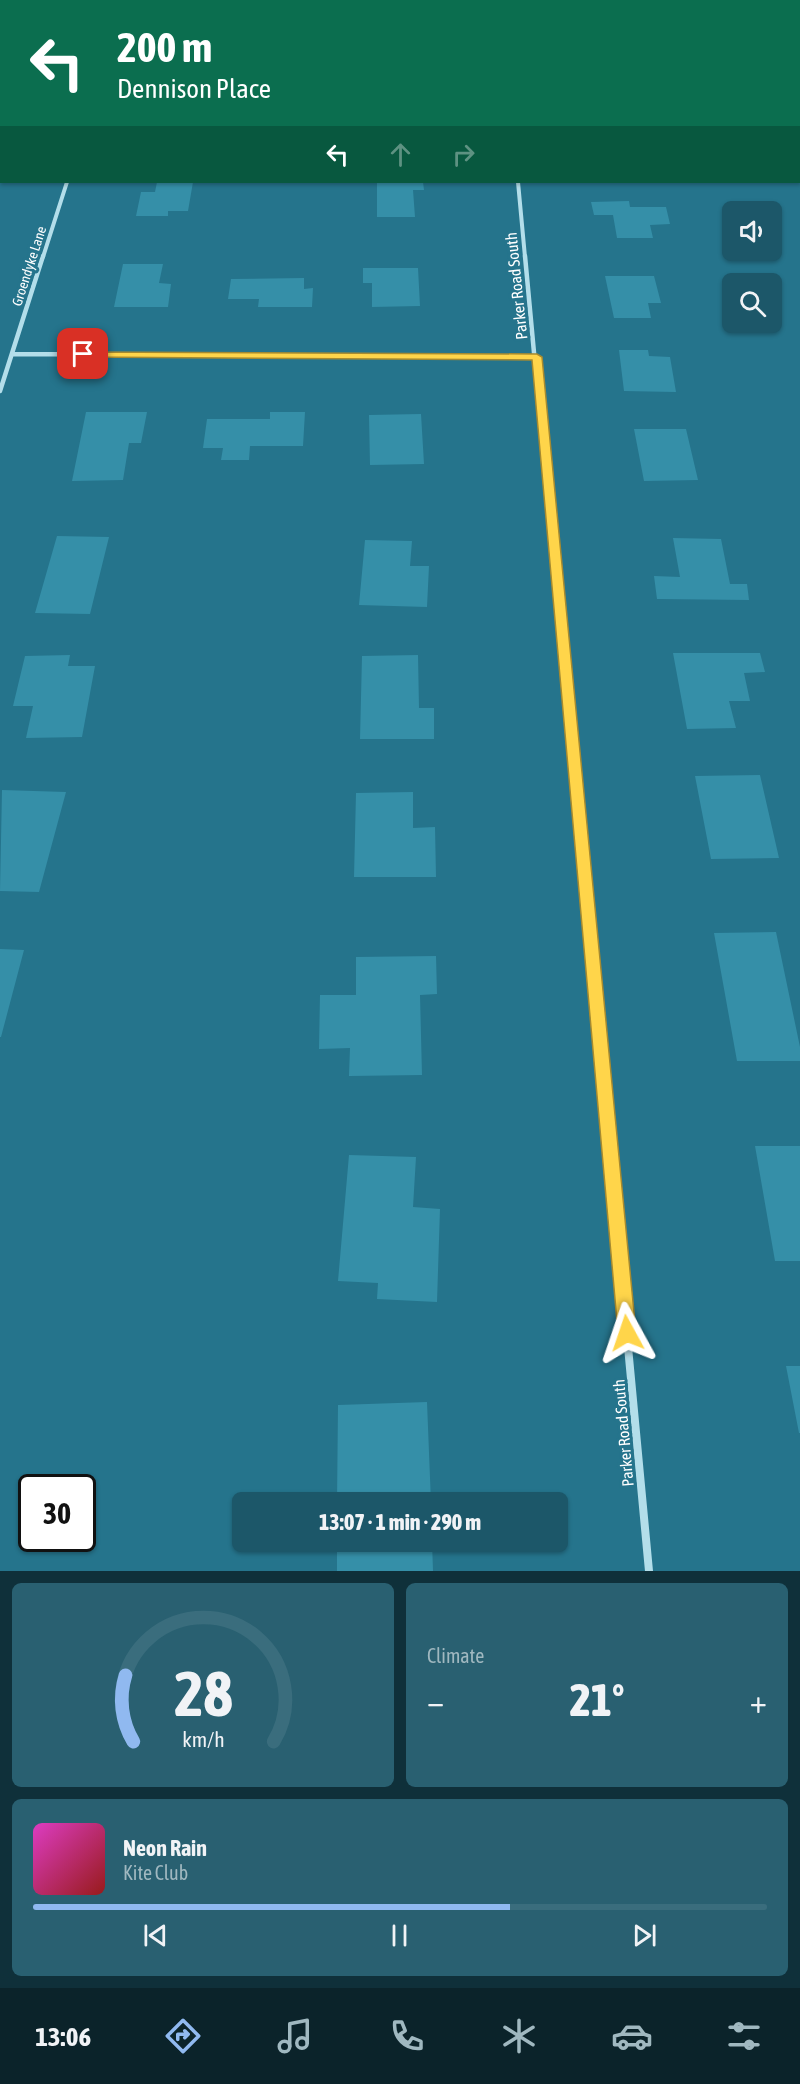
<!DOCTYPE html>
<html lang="en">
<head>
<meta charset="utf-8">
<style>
	:root { --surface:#1c5769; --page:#296071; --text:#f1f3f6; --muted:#a0b8c0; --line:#3a6d7d; --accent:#90b9f0 }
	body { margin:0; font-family:"Asap Condensed",sans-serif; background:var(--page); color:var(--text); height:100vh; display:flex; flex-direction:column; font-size:22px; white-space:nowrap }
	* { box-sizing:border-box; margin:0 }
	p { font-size:20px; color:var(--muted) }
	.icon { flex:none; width:33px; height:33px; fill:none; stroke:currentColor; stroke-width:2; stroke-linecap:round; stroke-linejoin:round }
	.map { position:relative; height:1571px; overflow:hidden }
	.drawer { display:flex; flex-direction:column; gap:12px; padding:12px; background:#0f303a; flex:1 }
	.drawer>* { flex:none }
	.top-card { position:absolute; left:0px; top:0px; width:801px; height:183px; box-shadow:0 2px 4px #0004; background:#0b6e4f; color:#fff; overflow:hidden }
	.controls { position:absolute; left:722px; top:201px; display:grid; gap:12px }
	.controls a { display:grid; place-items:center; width:60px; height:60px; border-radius:9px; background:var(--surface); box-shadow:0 2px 4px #0004; font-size:30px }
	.speed { position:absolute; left:18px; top:1474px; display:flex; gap:12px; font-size:30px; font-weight:700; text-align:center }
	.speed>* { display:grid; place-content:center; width:78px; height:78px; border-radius:50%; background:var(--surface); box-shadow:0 2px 4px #0004; line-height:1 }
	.speed .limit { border:3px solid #111; border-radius:9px; background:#fff; color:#111 }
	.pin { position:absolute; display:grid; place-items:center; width:51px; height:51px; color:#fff; margin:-26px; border-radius:12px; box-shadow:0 3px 9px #0006 }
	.me { position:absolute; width:66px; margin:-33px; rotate:355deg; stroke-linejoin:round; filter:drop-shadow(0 0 4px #0008) }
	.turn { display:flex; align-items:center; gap:21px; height:126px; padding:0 18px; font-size:27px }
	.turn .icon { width:78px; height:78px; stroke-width:2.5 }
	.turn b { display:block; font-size:42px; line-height:51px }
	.lanes { display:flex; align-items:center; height:57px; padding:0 18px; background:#0003; justify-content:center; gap:30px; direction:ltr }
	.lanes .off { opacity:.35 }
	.big { font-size:45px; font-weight:800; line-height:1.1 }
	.drawer .widget { flex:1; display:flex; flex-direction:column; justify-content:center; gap:9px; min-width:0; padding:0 21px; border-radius:9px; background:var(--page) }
	.drawer .dial { align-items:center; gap:0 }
	.dial svg { height:156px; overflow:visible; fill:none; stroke:var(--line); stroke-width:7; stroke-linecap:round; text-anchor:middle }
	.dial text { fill:var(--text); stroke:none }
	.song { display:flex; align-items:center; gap:18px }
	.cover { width:72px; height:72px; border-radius:9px; background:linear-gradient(135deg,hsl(310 70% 55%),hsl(0 70% 35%)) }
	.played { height:6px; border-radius:3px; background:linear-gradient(90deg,var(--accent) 65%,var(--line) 65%) }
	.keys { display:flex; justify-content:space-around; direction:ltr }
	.heat { display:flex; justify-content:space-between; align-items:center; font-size:33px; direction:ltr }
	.drawer .tiles { flex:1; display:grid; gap:12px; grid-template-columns:1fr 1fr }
	.widget:last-child { grid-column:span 2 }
	.trip { position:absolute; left:232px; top:1492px; width:336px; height:60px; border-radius:9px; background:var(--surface); box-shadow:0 2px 4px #0004; font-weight:800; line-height:60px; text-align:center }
	.menu { display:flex; height:96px; justify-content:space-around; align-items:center; background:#0b232a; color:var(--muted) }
	.menu .icon { width:42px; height:42px }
	.menu .current { color:var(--accent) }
	.menu b { font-size:27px; color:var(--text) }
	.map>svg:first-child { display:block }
</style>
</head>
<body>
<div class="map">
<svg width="800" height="1571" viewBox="0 0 800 1571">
	<rect width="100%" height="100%" fill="#25748c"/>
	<path fill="#358fa8" d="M157 182H193L188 211H168V216H136L141 192H155Z
		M377 182H423L424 190H413L415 217H377Z
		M629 201 630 207H666L670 224 650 225 653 238H617L613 215H594L591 202Z
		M123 264H163L159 283 171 284 168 307H114Z
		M363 268H418L420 306 372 307V283H363Z
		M605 276H654L661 303H648L651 318H614Z
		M304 278V289L313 288 312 307H258L259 299H228L231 279Z
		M619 350H648L649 356 670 357 676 392 624 391Z
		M86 412H147L141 443H129L123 480 72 481Z
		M270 412H305L303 446H250L249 460H221L223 448H203L207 419H270Z
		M421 414 424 464 370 465 369 415Z
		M634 429H686L698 480 644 481Z
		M57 536 109 537 90 614 35 613Z
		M673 538 721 539 730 584H747L749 600 657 599 654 576 680 577Z
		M365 540 412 541 410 566H429L427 607 359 605Z
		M673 653H760L765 672 744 673 750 701H729L736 728 687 729Z
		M70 655 68 666H95L82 737 26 738 33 706H13L25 656Z
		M418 655 419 708H434V739H360L362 656Z
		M760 775 779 858 711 859 695 776Z
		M2 790 66 792 39 892 0 891Z
		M413 792V828L435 827 436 877H354L356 793Z
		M776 932 800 1047V1061H737L714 933Z
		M0 949 24 950 1 1037H0Z
		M436 956 437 994 420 995 422 1075 349 1076 350 1048 319 1049 320 995H356V957Z
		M755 1146H800V1261H775Z
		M349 1155 416 1157 413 1207 440 1209 437 1302 377 1299 378 1283 338 1281Z
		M786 1366H800V1433H799Z
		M427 1402 431 1503H337L338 1405Z
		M337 1542H432L433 1571H337Z"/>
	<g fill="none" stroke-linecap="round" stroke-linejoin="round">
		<path stroke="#b3deea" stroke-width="4" d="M518 182 525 257
			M43 257 67 182"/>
		<path stroke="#b3deea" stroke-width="4.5" d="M525 256 556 589
			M12 354 537 357
			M0 391 43 256"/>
		<path stroke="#b3deea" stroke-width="6" d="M556 588 597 1018"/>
		<path stroke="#b3deea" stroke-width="8" d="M597 1016 649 1571"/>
	</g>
	<path fill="#ffd54a" stroke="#a68a30" stroke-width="1.5" d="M80 352 537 354 542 357 636 1333 634 1339 627 1342 621 1339 618 1333 532 360 83 357 78 354Z"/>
	<g text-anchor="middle" stroke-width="6" stroke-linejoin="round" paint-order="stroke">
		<g font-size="14" fill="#fff" stroke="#25748c">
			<text transform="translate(29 266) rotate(-72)" y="5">Groendyke Lane</text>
		</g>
		<g font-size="16" fill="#fff" stroke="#25748c">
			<text transform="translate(516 286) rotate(-96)" y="6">Parker Road South</text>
			<text transform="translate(623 1433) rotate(-95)" y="6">Parker Road South</text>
		</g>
	</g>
</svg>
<div class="controls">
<a><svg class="icon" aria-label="sound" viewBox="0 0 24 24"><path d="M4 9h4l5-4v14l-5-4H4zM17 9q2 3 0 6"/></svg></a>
<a><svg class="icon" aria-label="search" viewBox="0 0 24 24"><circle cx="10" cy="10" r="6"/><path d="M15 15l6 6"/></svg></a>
</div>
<div class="speed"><div class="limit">30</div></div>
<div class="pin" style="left:83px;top:354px;background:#d93025"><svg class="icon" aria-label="arrive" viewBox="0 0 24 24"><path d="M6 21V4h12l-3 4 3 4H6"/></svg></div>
<svg class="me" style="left:627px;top:1333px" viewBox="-20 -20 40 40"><path d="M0-17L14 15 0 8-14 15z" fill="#ffd54a" stroke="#fff" stroke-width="4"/></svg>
<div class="trip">13:07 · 1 min · 290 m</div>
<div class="top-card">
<div class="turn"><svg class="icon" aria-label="left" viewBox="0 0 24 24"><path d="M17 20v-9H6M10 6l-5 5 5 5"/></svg><div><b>200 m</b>Dennison Place</div></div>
<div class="lanes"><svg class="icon" aria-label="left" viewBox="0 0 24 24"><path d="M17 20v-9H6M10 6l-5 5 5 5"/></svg><svg class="icon off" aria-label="ahead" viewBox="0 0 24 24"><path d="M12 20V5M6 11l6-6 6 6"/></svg><svg class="icon off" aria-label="right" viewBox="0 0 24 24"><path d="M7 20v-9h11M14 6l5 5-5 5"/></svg></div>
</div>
</div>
<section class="drawer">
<div class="tiles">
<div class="widget dial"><svg viewBox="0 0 100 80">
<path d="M14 69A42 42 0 1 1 86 69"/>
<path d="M14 69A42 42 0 0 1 10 35" stroke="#90b9f0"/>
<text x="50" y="56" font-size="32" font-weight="700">28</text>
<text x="50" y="72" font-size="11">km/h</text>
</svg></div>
<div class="widget"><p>Climate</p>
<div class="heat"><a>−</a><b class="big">21°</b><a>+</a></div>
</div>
<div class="widget">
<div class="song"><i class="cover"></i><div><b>Neon Rain</b><p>Kite Club</p></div></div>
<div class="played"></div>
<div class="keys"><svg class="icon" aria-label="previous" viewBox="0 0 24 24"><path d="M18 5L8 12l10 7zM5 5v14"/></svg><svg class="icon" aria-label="pause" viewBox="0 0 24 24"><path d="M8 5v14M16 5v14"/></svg><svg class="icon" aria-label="next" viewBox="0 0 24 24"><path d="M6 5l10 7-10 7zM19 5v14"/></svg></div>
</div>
</div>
</section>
<nav class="menu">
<b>13:06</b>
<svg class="icon current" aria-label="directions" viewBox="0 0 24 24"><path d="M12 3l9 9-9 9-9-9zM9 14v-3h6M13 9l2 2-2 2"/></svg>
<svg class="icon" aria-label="music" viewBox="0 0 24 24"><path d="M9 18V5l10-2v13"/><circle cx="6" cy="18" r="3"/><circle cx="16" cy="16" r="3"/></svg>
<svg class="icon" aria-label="phone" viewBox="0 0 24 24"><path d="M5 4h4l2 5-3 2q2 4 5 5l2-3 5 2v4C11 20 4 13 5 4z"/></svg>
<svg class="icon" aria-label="climate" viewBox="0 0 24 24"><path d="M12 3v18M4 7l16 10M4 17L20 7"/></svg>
<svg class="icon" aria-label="car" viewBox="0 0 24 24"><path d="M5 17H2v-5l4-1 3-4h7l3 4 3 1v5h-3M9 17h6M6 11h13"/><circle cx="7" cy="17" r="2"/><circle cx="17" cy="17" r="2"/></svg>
<svg class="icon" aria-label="filters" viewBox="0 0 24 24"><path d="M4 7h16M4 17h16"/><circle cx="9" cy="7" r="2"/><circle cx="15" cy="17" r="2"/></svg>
</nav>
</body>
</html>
